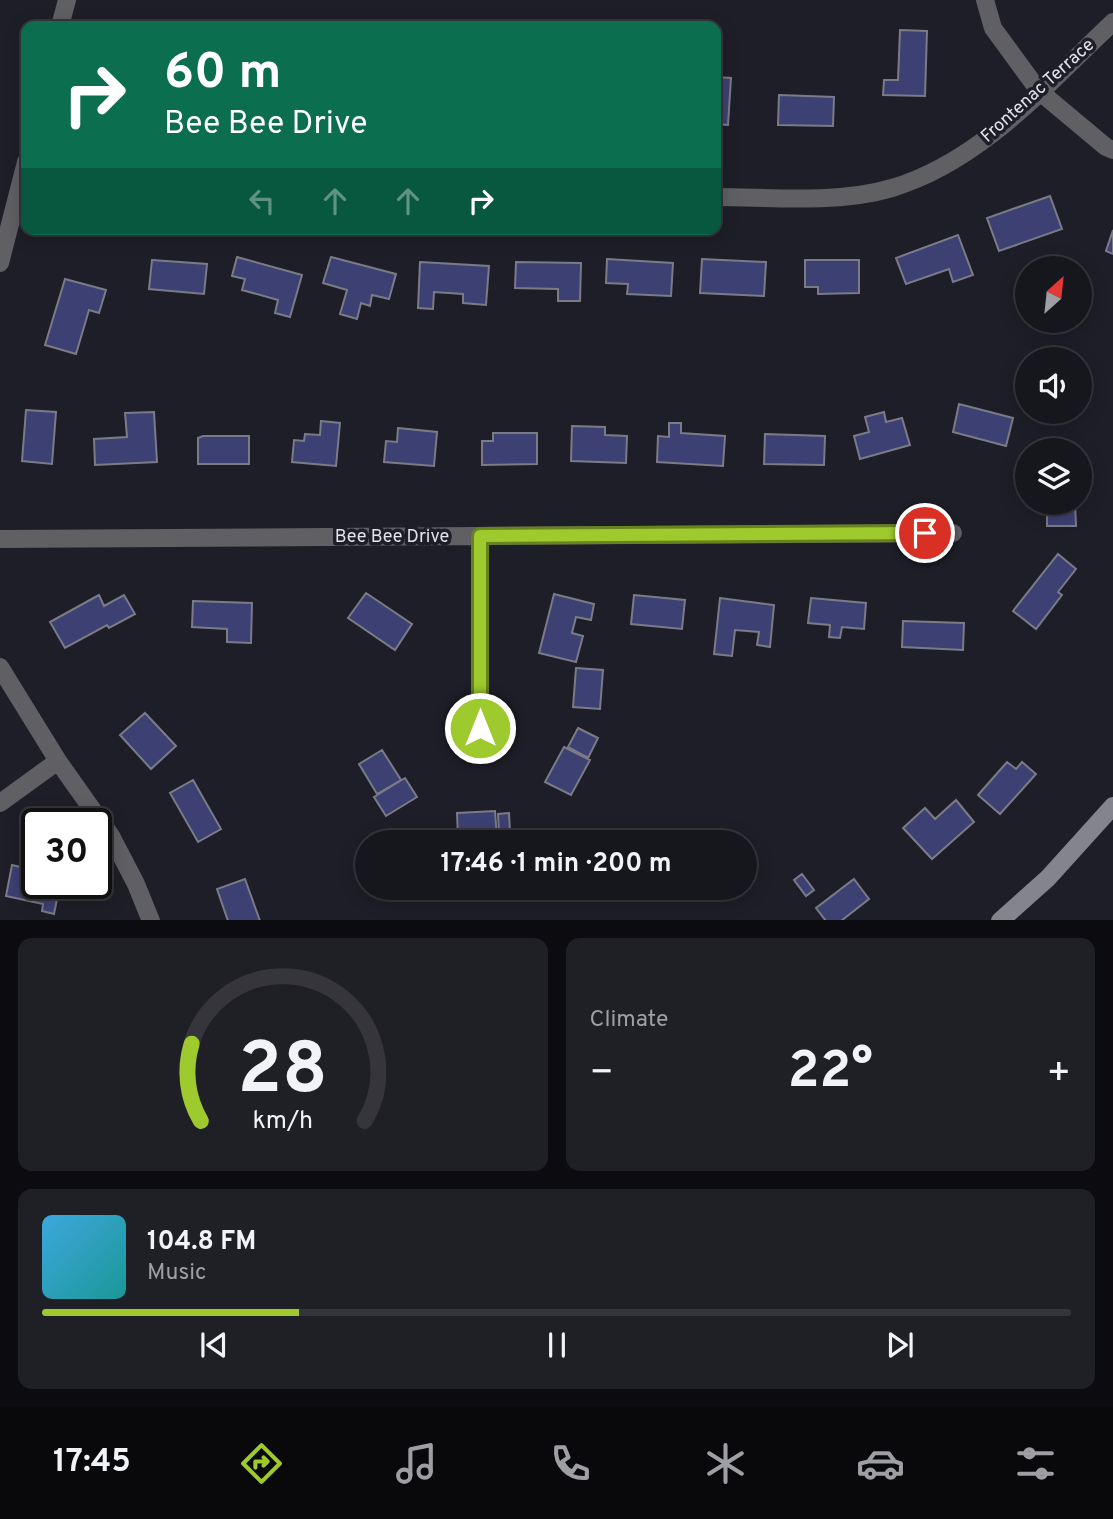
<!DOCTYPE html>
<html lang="en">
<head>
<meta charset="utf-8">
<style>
	:root { --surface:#16161d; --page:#1f1f26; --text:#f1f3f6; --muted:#9e9fa4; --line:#35353b; --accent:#9fca2d }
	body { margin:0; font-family:Overpass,sans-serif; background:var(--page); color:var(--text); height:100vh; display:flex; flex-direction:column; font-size:26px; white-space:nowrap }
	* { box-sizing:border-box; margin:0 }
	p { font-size:23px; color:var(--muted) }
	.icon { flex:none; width:38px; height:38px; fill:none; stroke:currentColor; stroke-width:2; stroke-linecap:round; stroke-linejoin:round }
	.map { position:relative; height:920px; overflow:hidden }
	.side { display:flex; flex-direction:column; gap:18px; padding:18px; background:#0c0c10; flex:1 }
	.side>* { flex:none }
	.hud { position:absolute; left:21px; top:21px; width:700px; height:214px; border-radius:14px; box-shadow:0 4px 18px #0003,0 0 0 2px var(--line); background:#0b6e4f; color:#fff; overflow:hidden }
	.needle { width:46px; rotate:27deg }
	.controls { position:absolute; left:1015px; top:256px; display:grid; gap:14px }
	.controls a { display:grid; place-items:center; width:77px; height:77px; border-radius:50%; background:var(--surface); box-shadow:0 4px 18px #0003,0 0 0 2px var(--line); font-size:35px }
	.speed { position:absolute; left:21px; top:808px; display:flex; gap:14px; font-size:35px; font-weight:700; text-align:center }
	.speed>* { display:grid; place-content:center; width:91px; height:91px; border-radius:50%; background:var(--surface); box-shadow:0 4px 18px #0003,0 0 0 2px var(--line); line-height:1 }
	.speed .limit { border:4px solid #111; border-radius:10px; background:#fff; color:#111 }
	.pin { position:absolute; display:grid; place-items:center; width:60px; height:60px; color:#fff; margin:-30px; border:4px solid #fff; border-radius:50%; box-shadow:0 2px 7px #0007 }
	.me { position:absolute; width:77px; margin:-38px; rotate:0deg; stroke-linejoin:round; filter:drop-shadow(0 0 5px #0008) }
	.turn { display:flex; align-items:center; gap:24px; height:147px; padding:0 28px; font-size:32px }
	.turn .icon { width:91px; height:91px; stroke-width:2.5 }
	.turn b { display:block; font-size:49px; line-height:60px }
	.lanes { display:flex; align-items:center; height:66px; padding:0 28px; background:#0003; justify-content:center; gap:35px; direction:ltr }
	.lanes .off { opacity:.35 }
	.big { font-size:52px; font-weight:700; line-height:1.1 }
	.side .widget { flex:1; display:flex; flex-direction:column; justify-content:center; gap:10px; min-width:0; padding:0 24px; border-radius:14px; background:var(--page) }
	.side .dial { align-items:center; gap:0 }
	.dial svg { height:182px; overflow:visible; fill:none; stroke:var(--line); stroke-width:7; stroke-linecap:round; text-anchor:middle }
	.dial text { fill:var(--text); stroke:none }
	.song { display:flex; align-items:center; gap:21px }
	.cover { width:84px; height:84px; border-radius:10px; background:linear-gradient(135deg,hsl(200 70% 55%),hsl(180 70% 35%)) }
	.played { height:7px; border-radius:4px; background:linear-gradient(90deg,var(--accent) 25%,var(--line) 25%) }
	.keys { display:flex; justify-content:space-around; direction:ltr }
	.heat { display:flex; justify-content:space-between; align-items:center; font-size:38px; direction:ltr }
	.side .tiles { flex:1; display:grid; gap:18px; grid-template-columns:1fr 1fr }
	.widget:last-child { grid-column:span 2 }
	.trip { position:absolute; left:355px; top:830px; width:402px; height:70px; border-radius:35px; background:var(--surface); box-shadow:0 4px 18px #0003,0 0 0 2px var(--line); font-weight:700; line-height:70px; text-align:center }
	.menu { display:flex; height:112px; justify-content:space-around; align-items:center; background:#09090c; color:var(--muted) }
	.menu .icon { width:49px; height:49px }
	.menu .current { color:var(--accent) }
	.menu b { font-size:32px; color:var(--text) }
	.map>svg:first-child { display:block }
</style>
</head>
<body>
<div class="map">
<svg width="1113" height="921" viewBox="0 0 1113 921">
	<rect width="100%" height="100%" fill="#1d1e27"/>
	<path fill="#3d4073" stroke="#7a7b86" stroke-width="2" d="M900 30 927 31 925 96 883 95 884 80H898Z
		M716 77 731 78 728 125 716 124Z
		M779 95 834 97 833 126 778 125Z
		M1050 196 1062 229 999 251 987 218Z
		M1113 230V254L1106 251Z
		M958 235 973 275 953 282 949 269 906 284 896 258Z
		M237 257 302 275 290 317 275 313 278 300 242 290 245 279 232 276Z
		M331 257 396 274 389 299 372 295 370 306 361 303 357 319 340 314 347 290 323 283Z
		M607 259 673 263 671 296 627 294 628 284 606 283Z
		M702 259 766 262 764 296 700 293Z
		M152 260 207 264 204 294 149 289Z
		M805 260H859V293L818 294V287H805Z
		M420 262 489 266 486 305 463 303V294L434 292 433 309 418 308Z
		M516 262 581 263 580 301H558V289L515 288Z
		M65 279 106 290 99 313 89 310 76 354 45 345Z
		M959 404 1013 418 1006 446 953 432Z
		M26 410 56 412 52 464 22 461Z
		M154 412 157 462 95 465 94 439 127 437 125 413Z
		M884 412 886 422 902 418 910 445 860 459 854 436 869 432 865 417Z
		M321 421 340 423 336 466 292 462 294 440 304 441 305 434 320 435Z
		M669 423H681V433L725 436 723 466 657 462 658 436 669 437Z
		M572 426 605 427V435L627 436 626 463 571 461Z
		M398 428 437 432 434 466 384 462 386 441 397 442Z
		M493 433H537V464L482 465V441H493Z
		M765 434 825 436 824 465 764 464Z
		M203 436H249V464H198V438Z
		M1047 502H1075L1076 526H1047Z
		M1058 554 1076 569 1058 592 1062 595 1036 629 1013 611Z
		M366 593 412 624 395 650 348 618Z
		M554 594 594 604 591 620 576 617 572 633 583 636 576 662 539 653Z
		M99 595 104 606 124 595 135 614 109 628 107 625 65 648 50 622Z
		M634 595 685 600 682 629 631 624Z
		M720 598 774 605 770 647 757 645 759 632 735 630 732 656 714 654Z
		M811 598 866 603 864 629 842 627 840 638 829 637 830 625 808 623Z
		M193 601 252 603 251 643 227 642V629L192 627Z
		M903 621 964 623 963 650 902 647Z
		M576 668 603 670 600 709 573 707Z
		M145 713 176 746 151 769 120 735Z
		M578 728 598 738 588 758 568 747Z
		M564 747 590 760 571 795 545 782Z
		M382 750 401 780 377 794 359 764Z
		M1007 762 1016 769 1022 762 1036 774 1000 814 978 795Z
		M405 778 417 797 386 816 374 797Z
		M193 780 221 829 198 842 170 793Z
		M956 800 974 822 932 859 903 828 925 808 935 819Z
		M495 811 497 839 458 840 457 813Z
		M509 813 510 832H499L498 814Z
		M12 865 37 871V884H60L54 914 42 911 43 904 6 896Z
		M802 874 814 890 806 896 794 880Z
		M245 879 260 921H228L217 889Z
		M854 879 869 899 841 921H826L816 908Z"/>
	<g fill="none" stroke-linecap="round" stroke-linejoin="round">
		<path stroke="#5f5f64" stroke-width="18" d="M985 0 993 28 1039 91 1106 147 1113 150
			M60 26 67 0
			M716 197C772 197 838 204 892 188 982 161 1047 84 1113 22
			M0 263 26 162
			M480 536V728
			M0 539 953 533
			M0 667 58 761 111 836 136 884 151 921
			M0 803 58 761"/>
		<path stroke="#83848c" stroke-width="18" d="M1000 921 1048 878 1113 806"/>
	</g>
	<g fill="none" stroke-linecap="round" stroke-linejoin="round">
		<defs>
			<path id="route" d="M480 728V536L925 533"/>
		</defs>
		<use href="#route" stroke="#67831d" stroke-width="18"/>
		<use href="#route" stroke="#9fca2d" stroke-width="12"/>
	</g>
	<g text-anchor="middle" stroke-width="7" stroke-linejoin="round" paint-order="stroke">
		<g font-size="18" fill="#e3e4ea" stroke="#1d1e27">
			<text transform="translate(1037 90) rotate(-42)" y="6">Frontenac Terrace</text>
			<text x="392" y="542">Bee Bee Drive</text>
		</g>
	</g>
</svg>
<div class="controls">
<a><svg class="needle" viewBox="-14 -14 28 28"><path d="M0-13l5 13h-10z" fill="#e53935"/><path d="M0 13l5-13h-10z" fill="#9e9fa4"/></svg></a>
<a><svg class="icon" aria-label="sound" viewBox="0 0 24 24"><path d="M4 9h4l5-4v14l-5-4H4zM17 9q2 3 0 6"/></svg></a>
<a><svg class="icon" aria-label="layers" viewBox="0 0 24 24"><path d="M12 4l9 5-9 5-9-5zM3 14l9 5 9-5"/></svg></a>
</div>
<div class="speed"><div class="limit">30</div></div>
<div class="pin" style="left:925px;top:533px;background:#d93025"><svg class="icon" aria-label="arrive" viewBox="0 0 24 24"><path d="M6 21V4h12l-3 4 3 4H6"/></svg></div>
<svg class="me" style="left:480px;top:728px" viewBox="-20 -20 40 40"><circle r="17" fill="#9fca2d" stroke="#fff" stroke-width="3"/><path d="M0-11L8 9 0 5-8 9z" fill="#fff"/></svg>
<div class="trip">17:46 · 1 min · 200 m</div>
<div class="hud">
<div class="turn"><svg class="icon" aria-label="right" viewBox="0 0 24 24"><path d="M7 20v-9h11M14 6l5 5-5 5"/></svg><div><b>60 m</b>Bee Bee Drive</div></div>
<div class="lanes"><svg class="icon off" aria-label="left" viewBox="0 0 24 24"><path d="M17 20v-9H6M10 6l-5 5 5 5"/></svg><svg class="icon off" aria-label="ahead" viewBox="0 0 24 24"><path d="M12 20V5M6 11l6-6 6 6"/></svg><svg class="icon off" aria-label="ahead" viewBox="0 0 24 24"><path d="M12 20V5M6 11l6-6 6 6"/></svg><svg class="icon" aria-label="right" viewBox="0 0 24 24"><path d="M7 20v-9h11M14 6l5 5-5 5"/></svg></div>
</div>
</div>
<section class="side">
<div class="tiles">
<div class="widget dial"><svg viewBox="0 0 100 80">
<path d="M14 69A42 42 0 1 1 86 69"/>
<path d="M14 69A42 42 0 0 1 10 35" stroke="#9fca2d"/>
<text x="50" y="56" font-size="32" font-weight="700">28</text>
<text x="50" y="72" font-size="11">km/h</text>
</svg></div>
<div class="widget"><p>Climate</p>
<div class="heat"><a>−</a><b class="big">22°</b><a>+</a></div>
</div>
<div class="widget">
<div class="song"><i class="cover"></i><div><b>104.8 FM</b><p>Music</p></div></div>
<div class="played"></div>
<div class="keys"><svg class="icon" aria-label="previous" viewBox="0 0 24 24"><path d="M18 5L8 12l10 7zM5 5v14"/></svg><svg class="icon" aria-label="pause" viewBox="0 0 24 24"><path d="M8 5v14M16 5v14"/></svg><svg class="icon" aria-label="next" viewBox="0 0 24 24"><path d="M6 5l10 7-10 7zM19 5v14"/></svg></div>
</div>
</div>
</section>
<nav class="menu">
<b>17:45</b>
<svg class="icon current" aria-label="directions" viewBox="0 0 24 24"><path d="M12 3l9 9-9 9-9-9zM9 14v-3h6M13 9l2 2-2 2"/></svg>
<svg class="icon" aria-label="music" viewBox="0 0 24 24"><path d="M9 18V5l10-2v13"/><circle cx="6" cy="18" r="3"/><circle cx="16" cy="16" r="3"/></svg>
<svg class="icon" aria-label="phone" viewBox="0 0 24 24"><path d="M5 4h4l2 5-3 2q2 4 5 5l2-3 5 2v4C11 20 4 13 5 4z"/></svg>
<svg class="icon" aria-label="climate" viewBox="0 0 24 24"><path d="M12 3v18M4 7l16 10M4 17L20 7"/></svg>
<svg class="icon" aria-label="car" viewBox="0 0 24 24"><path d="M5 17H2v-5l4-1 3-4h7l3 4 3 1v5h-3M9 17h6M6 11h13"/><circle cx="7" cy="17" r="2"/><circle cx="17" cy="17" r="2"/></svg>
<svg class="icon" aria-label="filters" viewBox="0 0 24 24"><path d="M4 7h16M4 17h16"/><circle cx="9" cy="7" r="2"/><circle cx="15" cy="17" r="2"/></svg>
</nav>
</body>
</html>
